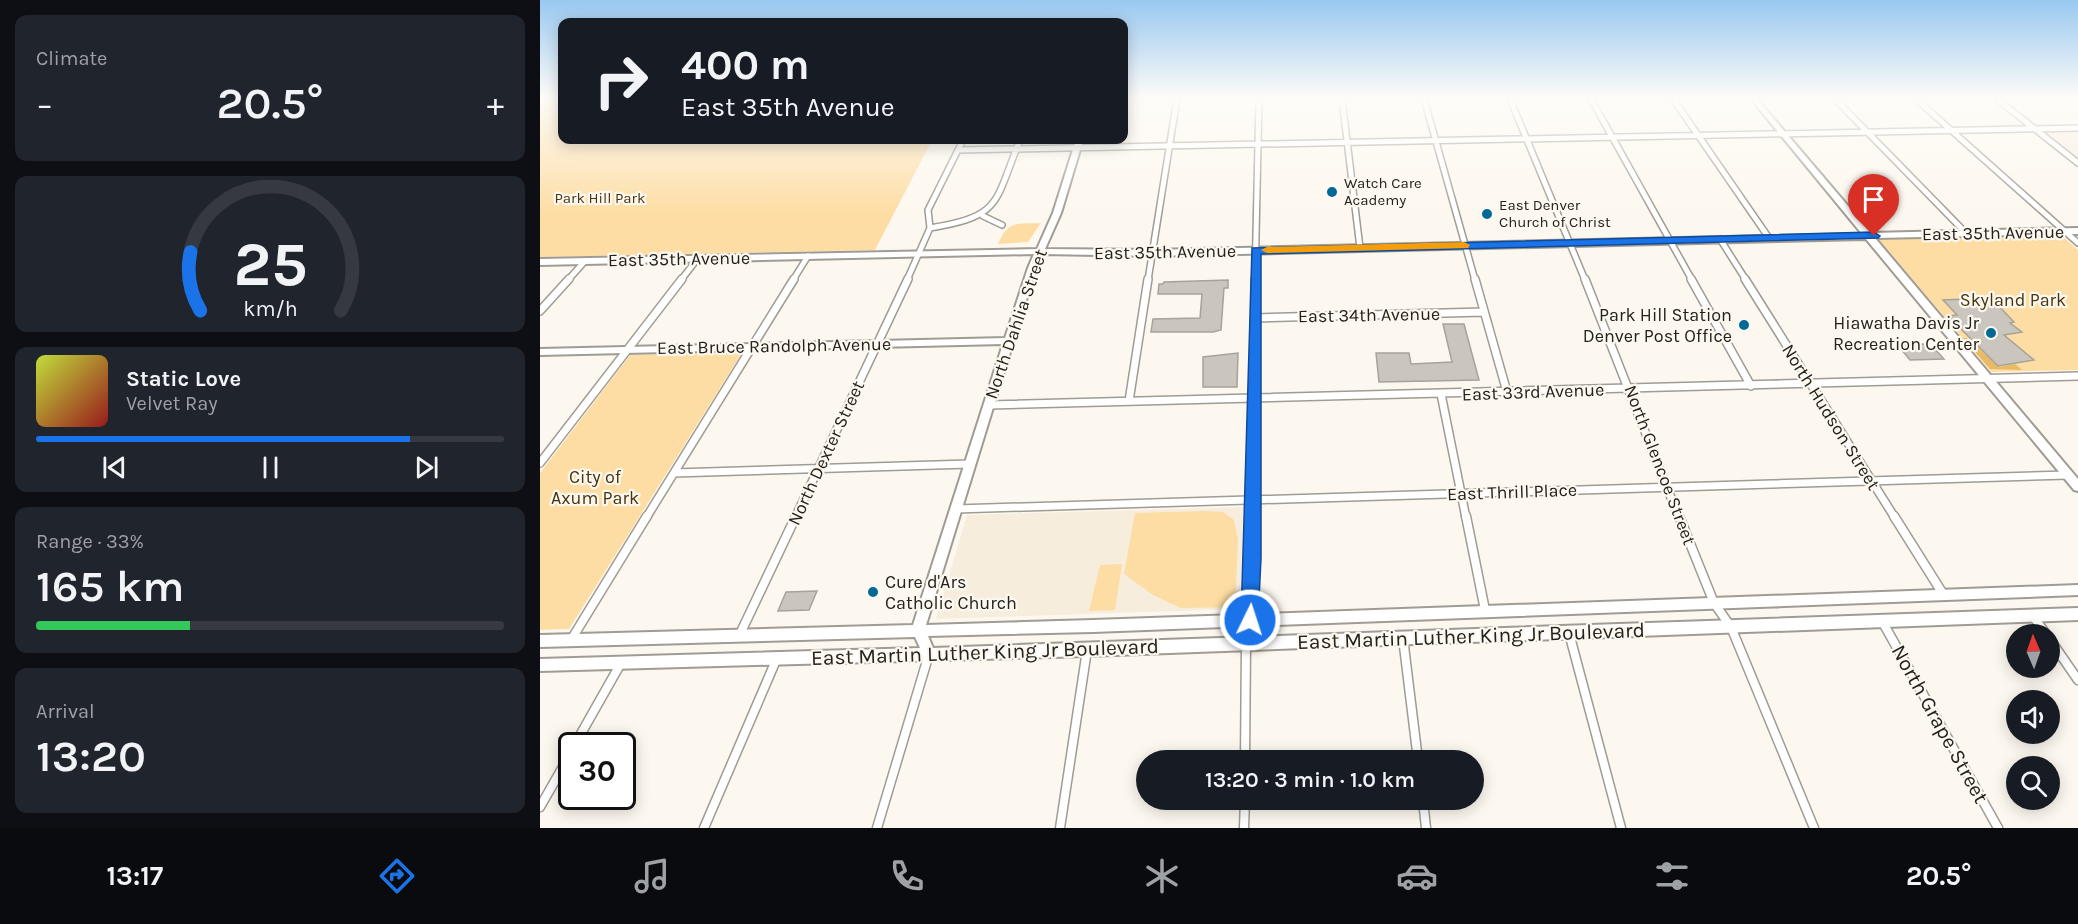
<!DOCTYPE html>
<html lang="en">
<head>
<meta charset="utf-8">
<style>
	:root { --surface:#171b24; --page:#20242c; --text:#f1f3f6; --muted:#9ea1a6; --line:#363941; --accent:#1a73e8 }
	body { margin:0; font-family:Karla,sans-serif; background:var(--page); color:var(--text); height:100vh; display:flex; flex-direction:column; font-size:22px; white-space:nowrap }
	* { box-sizing:border-box; margin:0 }
	p { font-size:20px; color:var(--muted) }
	.icon { flex:none; width:33px; height:33px; fill:none; stroke:currentColor; stroke-width:2; stroke-linecap:round; stroke-linejoin:round }
	.map { position:relative; flex:1; overflow:hidden }
	.details { display:flex; flex-direction:column; gap:15px; padding:15px; background:#0d0f14; width:540px }
	.details>* { flex:none }
	.guide { position:absolute; left:18px; top:18px; width:570px; height:126px; border-radius:12px; box-shadow:0 3px 15px #0003; background:#171b24; color:var(--text); overflow:hidden }
	.needle { width:39px; rotate:358deg }
	.controls { position:absolute; left:1466px; top:624px; display:grid; gap:12px }
	.controls a { display:grid; place-items:center; width:54px; height:54px; border-radius:50%; background:var(--surface); box-shadow:0 3px 15px #0003; font-size:30px }
	.speed { position:absolute; left:18px; top:732px; display:flex; gap:12px; font-size:30px; font-weight:700; text-align:center }
	.speed>* { display:grid; place-content:center; width:78px; height:78px; border-radius:50%; background:var(--surface); box-shadow:0 3px 15px #0003; line-height:1 }
	.speed .limit { border:3px solid #111; border-radius:9px; background:#fff; color:#111 }
	.pin { position:absolute; display:grid; place-items:center; width:51px; height:51px; color:#fff; margin:-62px -26px; border-radius:50% 50% 50% 0; rotate:-45deg; box-shadow:0 0 6px #0007 }
	.pin .icon { rotate:45deg }
	.me { position:absolute; width:66px; margin:-33px; rotate:4deg; stroke-linejoin:round; filter:drop-shadow(0 0 4px #0008) }
	.turn { display:flex; align-items:center; gap:21px; height:126px; padding:0 24px; font-size:27px }
	.turn .icon { width:78px; height:78px; stroke-width:2.5 }
	.turn b { display:block; font-size:42px; line-height:51px }
	.big { font-size:45px; font-weight:600; line-height:1.1 }
	.details .card { flex:1; display:flex; flex-direction:column; justify-content:center; gap:9px; min-width:0; padding:0 21px; border-radius:12px; background:var(--page) }
	.details .dial { align-items:center; gap:0 }
	.dial svg { height:156px; overflow:visible; fill:none; stroke:var(--line); stroke-width:7; stroke-linecap:round; text-anchor:middle }
	.dial text { fill:var(--text); stroke:none }
	.song { display:flex; align-items:center; gap:18px }
	.cover { width:72px; height:72px; border-radius:9px; background:linear-gradient(135deg,hsl(70 70% 55%),hsl(0 70% 35%)) }
	.played { height:6px; border-radius:3px; background:linear-gradient(90deg,var(--accent) 80%,var(--line) 80%) }
	.keys { display:flex; justify-content:space-around; direction:ltr }
	.heat { display:flex; justify-content:space-between; align-items:center; font-size:33px; direction:ltr }
	.charge { height:9px; border-radius:4px; background:linear-gradient(90deg,#34c759 33%,var(--line) 0) }
	.trip { position:absolute; left:596px; top:750px; width:348px; height:60px; border-radius:30px; background:var(--surface); box-shadow:0 3px 15px #0003; font-weight:600; line-height:60px; text-align:center }
	.tab-bar { display:flex; height:96px; justify-content:space-around; align-items:center; background:#090b0e; color:var(--muted) }
	.tab-bar .icon { width:42px; height:42px }
	.tab-bar .on { color:var(--accent) }
	.tab-bar b { font-size:27px; color:var(--text) }
	main { display:flex; flex:1; min-height:0 }
	.map>svg:first-child { display:block }
</style>
</head>
<body>
<main>
<section class="details">
<div class="card"><p>Climate</p>
<div class="heat"><a>−</a><b class="big">20.5°</b><a>+</a></div>
</div>
<div class="card dial"><svg viewBox="0 0 100 80">
<path d="M14 69A42 42 0 1 1 86 69"/>
<path d="M14 69A42 42 0 0 1 9 39" stroke="#1a73e8"/>
<text x="50" y="56" font-size="32" font-weight="700">25</text>
<text x="50" y="72" font-size="11">km/h</text>
</svg></div>
<div class="card">
<div class="song"><i class="cover"></i><div><b>Static Love</b><p>Velvet Ray</p></div></div>
<div class="played"></div>
<div class="keys"><svg class="icon" aria-label="previous" viewBox="0 0 24 24"><path d="M18 5L8 12l10 7zM5 5v14"/></svg><svg class="icon" aria-label="pause" viewBox="0 0 24 24"><path d="M8 5v14M16 5v14"/></svg><svg class="icon" aria-label="next" viewBox="0 0 24 24"><path d="M6 5l10 7-10 7zM19 5v14"/></svg></div>
</div>
<div class="card"><p>Range · 33%</p><b class="big">165 km</b><div class="charge"></div></div>
<div class="card"><p>Arrival</p><b class="big">13:20</b></div>
</section>
<div class="map">
<svg width="1538" height="828" viewBox="0 0 1538 828">
	<rect width="100%" height="100%" fill="#fdf8ef"/>
	<path fill="#f6eddd" d="M1504 131H1538V159Z
		M703 507 700 609 396 619 427 515Z"/>
	<path fill="#fddda3" d="M0 99H22V140H392L335 250 0 257Z
		M501 223 488 242 458 244C468 220 477 224 501 223Z
		M1521 235 1538 250V370L1451 372 1338 239Z
		M202 353 29 629 0 630V473L90 355Z
		M664 511 683 512 694 520 698 540 695 607 641 608 613 595 584 574 595 513Z
		M582 564 575 610 549 611 560 565Z"/>
	<path fill="#e8ba63" d="M1423 338H1427L1459 367 1475 364 1482 370 1450 369Z"/>
	<path fill="#cac5bd" stroke="#a7a29a" stroke-width="1.5" d="M688 280V288H684L681 330 673 332H611L613 319 660 318 662 294H618L619 284H623L624 282Z
		M1448 298 1457 304 1474 322 1470 323 1482 332 1464 335 1494 360 1458 366 1408 316 1417 315 1403 300Z
		M903 324H924L939 380 839 382 836 353H869L871 364 912 362Z
		M1385 344 1388 348H1394L1404 359 1370 360 1361 349 1364 348 1361 345Z
		M698 353 697 387H663V357Z
		M277 591 269 610 238 611 246 592Z"/>
	<g fill="none" stroke-linecap="round" stroke-linejoin="round">
		<defs>
			<path id="street-far2" d="M802 99 820 248
				M884 99 935 280
				M970 99 1045 280
				M1051 99 1152 280
				M1133 99 1229 238
				M1295 99 1426 233
				M1376 99 1538 243
				M1457 99 1538 163
				M419 150 1538 128
				M443 216 462 225
				M390 228C463 216 454 203 480 140
				M1180 239 1206 280
				M28 280 45 261
				M141 280 158 258
				M253 280 268 256
				M367 280 390 228 388 210 423 140
				M608 280 637 99
				M715 280 719 99"/>
			<path id="street-far1" d="M935 279 967 392
				M1045 279 1139 518
				M1151 279 1211 386
				M1205 279 1355 518
				M0 311 29 279
				M715 318 944 312
				M901 394 926 518
				M589 401 608 279
				M449 405 1538 376
				M0 463 142 279
				M134 473 429 464
				M416 509 1528 475
				M106 518 254 279
				M255 518 368 279
				M713 518 715 279"/>
			<path id="street" d="M926 516 945 610
				M1139 516 1174 603 1191 627 1274 828
				M1354 516 1403 594
				M1493 616 1506 634
				M1342 621 1458 828
				M1029 633 1081 828
				M200 634 256 516
				M863 638 878 760
				M1509 638 1538 680
				M31 640 107 516
				M34 746 81 663
				M705 760 706 644 713 558V516
				M883 800 886 828
				M0 807 32 751
				M164 828 237 658
				M337 828 389 654
				M520 828 547 650
				M704 828 705 800"/>
			<path id="secondary" d="M1211 99H1217L1331 233 1538 228V234L1335 238 1538 479V491L1534 490 1326 239 612 256 503 254 496 268 386 625 553 620 1538 585V595L553 632 388 636 393 648 1538 608V620L547 656 0 671V659L380 648 375 637 0 647V635L373 625 463 344 0 355V349L465 338 488 268 494 254 0 265V259L497 249 513 213 536 140H543L521 213 505 249 612 250 1322 234Z"/>
		</defs>
		<use href="#street-far2" stroke="#a09b93" stroke-width="8"/>
		<use href="#street-far1" stroke="#a09b93" stroke-width="10"/>
		<use href="#street" stroke="#a09b93" stroke-width="11"/>
		<use href="#secondary" stroke="#a09b93" stroke-width="4"/>
		<use href="#street-far2" stroke="#fff" stroke-width="5"/>
		<use href="#street-far1" stroke="#fff" stroke-width="7"/>
		<use href="#street" stroke="#fff" stroke-width="8"/>
		<use href="#secondary" fill="#fff" fill-rule="evenodd"/>
	</g>
	<linearGradient id="sky" x2="0" y2="1"><stop stop-color="#99c8f0"/><stop offset="0.46" stop-color="#fefcf8"/><stop offset="1" stop-color="#fefcf8" stop-opacity="0"/></linearGradient>
	<rect width="1538" height="214" fill="url(#sky)"/>
	<path fill="#1a73e8" stroke="#114b97" stroke-width="1.5" d="M1334 232 1340 236 1338 238 721 254V558L718 620 716 625 710 627 704 625 701 620 712 248Z"/>
	<path fill="#f59e0b" d="M924 242 930 245 928 248 727 253 721 250 727 247Z"/>
	<g fill="#006a97" stroke="#fdf8ef" stroke-width="2">
		<circle cx="792" cy="192" r="6"/>
		<circle cx="947" cy="214" r="6"/>
		<circle cx="1204" cy="325" r="6"/>
		<circle cx="1451" cy="333" r="6"/>
		<circle cx="333" cy="592" r="6"/>
	</g>
	<g text-anchor="middle" stroke-width="4.5" stroke-linejoin="round" paint-order="stroke">
		<g font-size="15" fill="#23211e" stroke="#fdf8ef" text-anchor="start">
			<text x="804" y="188">Watch Care<tspan x="804" dy="17">Academy</tspan></text>
			<text x="959" y="210">East Denver<tspan x="959" dy="17">Church of Christ</tspan></text>
		</g>
		<g font-size="15" fill="#47340e" stroke="#fdf8ef">
			<text x="60" y="203">Park Hill Park</text>
		</g>
		<g font-size="18" fill="#23211e" stroke="#fdf8ef">
			<text transform="translate(1453 233) rotate(-1)" y="6">East 35th Avenue</text>
			<text transform="translate(625 252) rotate(-1)" y="6">East 35th Avenue</text>
			<text transform="translate(139 259) rotate(-1)" y="6">East 35th Avenue</text>
			<text transform="translate(829 315) rotate(-1)" y="6">East 34th Avenue</text>
			<text transform="translate(476 324) rotate(-71)" y="6">North Dahlia Street</text>
			<text transform="translate(234 346) rotate(-1)" y="6">East Bruce Randolph Avenue</text>
			<text transform="translate(993 392) rotate(-2)" y="6">East 33rd Avenue</text>
			<text transform="translate(1291 417) rotate(58)" y="6">North Hudson Street</text>
			<text transform="translate(286 453) rotate(-65)" y="6">North Dexter Street</text>
			<text transform="translate(1120 465) rotate(69)" y="6">North Glencoe Street</text>
			<text transform="translate(972 492) rotate(-2)" y="6">East Thrill Place</text>
		</g>
		<g font-size="18" fill="#47340e" stroke="#fdf8ef">
			<text x="1473" y="306">Skyland Park</text>
			<text x="55" y="483">City of<tspan x="55" dy="21">Axum Park</tspan></text>
		</g>
		<g font-size="18" fill="#23211e" stroke="#fdf8ef" text-anchor="end">
			<text x="1192" y="321">Park Hill Station<tspan x="1192" dy="21">Denver Post Office</tspan></text>
			<text x="1439" y="329">Hiawatha Davis Jr<tspan x="1439" dy="21">Recreation Center</tspan></text>
			<text x="345" y="588" text-anchor="start">Cure d'Ars<tspan x="345" dy="21">Catholic Church</tspan></text>
		</g>
		<g font-size="21" fill="#23211e" stroke="#fdf8ef">
			<text transform="translate(931 636) rotate(-2)" y="7">East Martin Luther King Jr Boulevard</text>
			<text transform="translate(445 652) rotate(-2)" y="7">East Martin Luther King Jr Boulevard</text>
			<text transform="translate(1400 724) rotate(61)" y="7">North Grape Street</text>
		</g>
	</g>
</svg>
<div class="controls">
<a><svg class="needle" viewBox="-14 -14 28 28"><path d="M0-13l5 13h-10z" fill="#e53935"/><path d="M0 13l5-13h-10z" fill="#9ea1a6"/></svg></a>
<a><svg class="icon" aria-label="sound" viewBox="0 0 24 24"><path d="M4 9h4l5-4v14l-5-4H4zM17 9q2 3 0 6"/></svg></a>
<a><svg class="icon" aria-label="search" viewBox="0 0 24 24"><circle cx="10" cy="10" r="6"/><path d="M15 15l6 6"/></svg></a>
</div>
<div class="speed"><div class="limit">30</div></div>
<div class="pin" style="left:1334px;top:236px;background:#d93025"><svg class="icon" aria-label="arrive" viewBox="0 0 24 24"><path d="M6 21V4h12l-3 4 3 4H6"/></svg></div>
<svg class="me" style="left:710px;top:620px" viewBox="-20 -20 40 40"><circle r="17" fill="#1a73e8" stroke="#fff" stroke-width="3"/><path d="M0-11L8 9 0 5-8 9z" fill="#fff"/></svg>
<div class="trip">13:20 · 3 min · 1.0 km</div>
<div class="guide">
<div class="turn"><svg class="icon" aria-label="right" viewBox="0 0 24 24"><path d="M7 20v-9h11M14 6l5 5-5 5"/></svg><div><b>400 m</b>East 35th Avenue</div></div>
</div>
</div>
</main>
<nav class="tab-bar">
<b>13:17</b>
<svg class="icon on" aria-label="directions" viewBox="0 0 24 24"><path d="M12 3l9 9-9 9-9-9zM9 14v-3h6M13 9l2 2-2 2"/></svg>
<svg class="icon" aria-label="music" viewBox="0 0 24 24"><path d="M9 18V5l10-2v13"/><circle cx="6" cy="18" r="3"/><circle cx="16" cy="16" r="3"/></svg>
<svg class="icon" aria-label="phone" viewBox="0 0 24 24"><path d="M5 4h4l2 5-3 2q2 4 5 5l2-3 5 2v4C11 20 4 13 5 4z"/></svg>
<svg class="icon" aria-label="climate" viewBox="0 0 24 24"><path d="M12 3v18M4 7l16 10M4 17L20 7"/></svg>
<svg class="icon" aria-label="car" viewBox="0 0 24 24"><path d="M5 17H2v-5l4-1 3-4h7l3 4 3 1v5h-3M9 17h6M6 11h13"/><circle cx="7" cy="17" r="2"/><circle cx="17" cy="17" r="2"/></svg>
<svg class="icon" aria-label="filters" viewBox="0 0 24 24"><path d="M4 7h16M4 17h16"/><circle cx="9" cy="7" r="2"/><circle cx="15" cy="17" r="2"/></svg>
<b>20.5°</b>
</nav>
</body>
</html>
